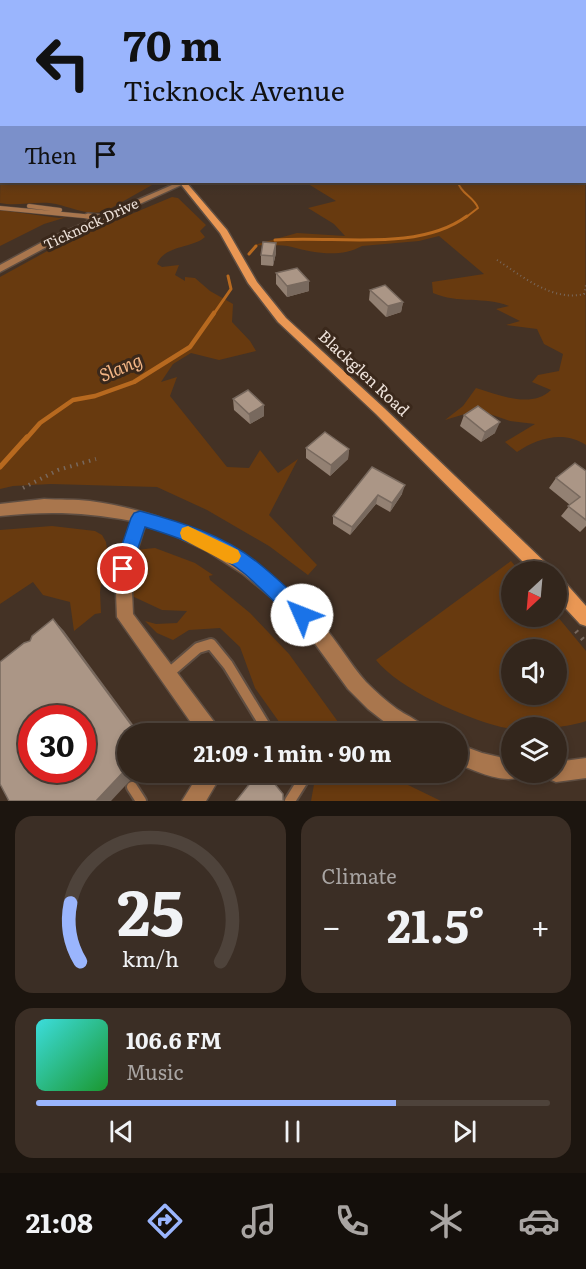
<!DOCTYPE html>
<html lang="en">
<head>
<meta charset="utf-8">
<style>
	:root { --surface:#33261c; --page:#3b2e25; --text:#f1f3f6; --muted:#a9a5a3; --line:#4e433b; --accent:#9ab5fd }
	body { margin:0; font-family:Literata,serif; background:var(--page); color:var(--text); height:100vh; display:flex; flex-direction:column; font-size:22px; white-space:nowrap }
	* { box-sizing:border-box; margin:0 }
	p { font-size:20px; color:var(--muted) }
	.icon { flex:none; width:33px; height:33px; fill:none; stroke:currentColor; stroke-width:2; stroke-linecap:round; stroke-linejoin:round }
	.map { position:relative; height:801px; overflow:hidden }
	.drawer { display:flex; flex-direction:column; gap:15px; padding:15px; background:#1c150f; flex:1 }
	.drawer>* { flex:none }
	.top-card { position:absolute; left:0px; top:0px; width:586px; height:183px; box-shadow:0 3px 9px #0003,0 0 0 2px var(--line); background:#9ab5fd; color:#111; overflow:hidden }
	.needle { width:39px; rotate:206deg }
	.tools { position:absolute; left:501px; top:561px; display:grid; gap:12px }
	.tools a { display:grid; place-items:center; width:66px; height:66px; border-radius:50%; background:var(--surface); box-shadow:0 3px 9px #0003,0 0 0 2px var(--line); font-size:30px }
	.speed { position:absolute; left:18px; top:705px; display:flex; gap:12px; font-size:30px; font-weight:700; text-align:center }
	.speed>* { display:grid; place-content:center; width:78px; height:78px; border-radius:50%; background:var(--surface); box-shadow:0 3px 9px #0003,0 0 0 2px var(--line); line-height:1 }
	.speed .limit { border:9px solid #d22; background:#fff; color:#111 }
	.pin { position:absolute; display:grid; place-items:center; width:51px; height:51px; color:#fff; margin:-26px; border:3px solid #fff; border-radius:50%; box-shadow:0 2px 6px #0007 }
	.me { position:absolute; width:66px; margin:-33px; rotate:314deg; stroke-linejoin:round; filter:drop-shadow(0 0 4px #0008) }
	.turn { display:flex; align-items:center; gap:21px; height:126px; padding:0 24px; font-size:27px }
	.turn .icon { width:78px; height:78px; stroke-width:2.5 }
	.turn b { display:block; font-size:42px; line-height:51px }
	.then { display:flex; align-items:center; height:57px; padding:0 24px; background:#0003; gap:12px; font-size:22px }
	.big { font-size:45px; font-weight:700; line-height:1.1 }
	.drawer .card { flex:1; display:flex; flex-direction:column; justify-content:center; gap:9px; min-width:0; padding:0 21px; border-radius:18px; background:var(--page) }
	.drawer .dial { align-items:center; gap:0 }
	.dial svg { height:156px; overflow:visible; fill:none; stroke:var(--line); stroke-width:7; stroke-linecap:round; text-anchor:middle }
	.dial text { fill:var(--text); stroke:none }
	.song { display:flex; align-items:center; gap:18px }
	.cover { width:72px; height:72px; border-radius:9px; background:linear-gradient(135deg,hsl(180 70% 55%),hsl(130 70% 35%)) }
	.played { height:6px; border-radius:3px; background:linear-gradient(90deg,var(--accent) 70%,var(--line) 70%) }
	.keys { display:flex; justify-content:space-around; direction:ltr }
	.heat { display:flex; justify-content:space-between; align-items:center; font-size:33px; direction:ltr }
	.drawer .tiles { flex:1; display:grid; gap:15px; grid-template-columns:1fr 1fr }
	.card:last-child { grid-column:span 2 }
	.trip { position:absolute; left:117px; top:723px; width:351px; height:60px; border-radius:30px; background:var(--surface); box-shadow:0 3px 9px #0003,0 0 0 2px var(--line); font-weight:700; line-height:60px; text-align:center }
	.menu { display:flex; height:96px; justify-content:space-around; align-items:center; background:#140f0b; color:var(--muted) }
	.menu .icon { width:42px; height:42px }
	.menu .current { color:var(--accent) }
	.menu b { font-size:27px; color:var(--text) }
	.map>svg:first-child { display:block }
</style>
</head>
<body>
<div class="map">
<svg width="586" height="801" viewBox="0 0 586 801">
	<rect width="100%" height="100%" fill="#443225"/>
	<path fill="#683a0f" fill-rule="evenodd" d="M585 83 586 445C564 430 537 438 517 452L505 442 535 424 510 421 478 410 445 420 463 406 476 388C499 395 531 409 551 390L532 382 538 375 559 371 563 354 544 344 537 329 506 325 520 321 496 309 509 306C484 296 458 304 433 293L432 282 484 274 439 236 419 241 362 246C340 258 315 253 292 247 281 244 266 246 254 245L297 233 345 236 334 224 308 208 336 201 305 182H585Z
		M1 135 2 182H152V185L106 211C89 216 73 208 56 204 38 200 18 207 0 203Z
		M172 197 178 198 206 225 200 231 205 237C194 248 164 245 157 264L162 267 179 265 175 275 185 281V277L195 278 210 291 233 304 232 322 250 341 256 351 219 360 191 353 173 364 161 382 177 377 170 396 227 467 249 468 260 450 278 473 298 459 269 515 317 565 308 575 269 546 207 510 157 487 51 484 13 486 0 489V277L60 244Z
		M0 210 59 218 67 217 44 224 0 246Z
		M52 526 95 531 102 535 106 542 107 549 100 592 101 613 95 614 74 631 70 602 43 595 33 582 0 604V530Z
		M155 548 195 563 213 575 209 576 210 580 250 613 289 654 346 733H287L255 688 240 647 220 628 189 630 173 640 157 633 145 621 156 624 177 623 187 611 162 610 132 596 129 576 135 550Z
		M511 561 519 571 512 572V616H557L586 651V721C567 728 521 732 501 727 465 718 399 689 376 660ZM512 650H556V694H512Z
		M329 772 391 773 406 784 441 801H311L315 779 329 775Z"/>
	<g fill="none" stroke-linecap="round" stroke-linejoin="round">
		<path stroke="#b7691f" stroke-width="2" d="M458 182C460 193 474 197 478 208L465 218"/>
		<path stroke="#b7691f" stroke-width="3" d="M275 240C334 235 417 253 467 216
			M249 254 256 246
			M213 315 231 289 228 276"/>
		<path stroke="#b7691f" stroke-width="4.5" d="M26 439 40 423 73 400 95 396 134 382 190 347 214 313"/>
		<path stroke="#b7691f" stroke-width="5" d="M0 467 27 437"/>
		<defs>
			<path id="lane-far2" d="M29 206 60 210 58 213
				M0 208 104 218"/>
			<path id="lane-far1" d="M88 216 105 218"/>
			<path id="lane" d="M169 673 198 648 211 644 228 665 270 734
				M132 787 141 801
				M290 801 305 777 302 772"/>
			<path id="street" d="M179 182H188L54 243 0 272V265L48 239Z
				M44 499C59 500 75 499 90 501 179 513 257 556 319 621 337 640 349 663 366 682 376 692 386 701 397 709 407 716 424 722 429 734H400L368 709 348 689 308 634 277 602 243 574 207 551 169 533 145 526 131 569 133 614 218 727 221 734H199L117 617 115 569 132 521C84 512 48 511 0 516V504Z
				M458 744 482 753 512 760V772H521L519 777C503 784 473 770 458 764Z
				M586 758V778L556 782 549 779 546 772H556V762Z
				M200 772H223L206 801H182Z"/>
			<path id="secondary" d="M0 114H2V118H0Z
				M179 182H186L227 230 257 282 286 318 384 408 550 567 552 572H533L376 414 278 322 248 283 220 233Z
				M556 577 562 579 586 606V626L580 624 556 598Z"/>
		</defs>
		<use href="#lane-far2" stroke="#5f4e42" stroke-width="5"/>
		<use href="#lane-far1" stroke="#5f4e42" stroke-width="8"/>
		<use href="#lane" stroke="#5f4e42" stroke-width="14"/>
		<use href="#street" stroke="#5f4e42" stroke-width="3"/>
		<use href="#secondary" stroke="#5f4e42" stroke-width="3"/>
		<path stroke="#78685d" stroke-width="2" stroke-dasharray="1 3" stroke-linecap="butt" d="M497 260C522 276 553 302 584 294L586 285"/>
		<path stroke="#78685d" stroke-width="4" stroke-dasharray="1.5 5" stroke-linecap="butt" d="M23 488 58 470 96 459"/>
		<path stroke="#78685d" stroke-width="4.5" stroke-dasharray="2 7" stroke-linecap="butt" d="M576 631 586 643"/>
		<use href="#lane-far2" stroke="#a9764d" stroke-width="4"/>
		<use href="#lane-far1" stroke="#a9764d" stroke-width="5"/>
		<use href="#lane" stroke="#a9764d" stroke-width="10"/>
		<use href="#street" fill="#a9764d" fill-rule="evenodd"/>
		<use href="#secondary" fill="#e99754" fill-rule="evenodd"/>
	</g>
	<path fill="#938173" d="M276 243V253L273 266 261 265V255Z
		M276 273 309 291 287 297 276 284Z
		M370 290 403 302 401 312 386 317 369 300Z
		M233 399 264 416 250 424 234 410Z
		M464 415 495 433 481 442 460 426Z
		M306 448 349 449 348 459 330 476 306 458Z
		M372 467 402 494 390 512 376 504 350 535 333 524V516Z
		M586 471V526L580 532 561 516 570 505 549 488 556 478Z"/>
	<path fill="#78695e" d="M276 243V253L273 266V256Z
		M309 281V291L287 297V286Z
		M403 302 401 312 386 317 388 306Z
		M264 405V416L250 424 249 414Z
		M500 422 495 433 481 442 485 432Z
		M349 449 348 459 330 476 331 465Z
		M405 485 402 494 390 512 392 503Z
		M378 495 376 504 350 535 352 527Z
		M53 619 64 631 140 734H138Z
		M128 767V772H138L111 801H96Z"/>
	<path fill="#ab9686" stroke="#78695e" stroke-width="1.5" fill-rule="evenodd" d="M263 242 276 243 273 256 261 255Z
		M297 268 309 281 287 286 276 273Z
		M385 285 403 302 388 306 370 290Z
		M248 390 264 405 249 414 233 399Z
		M478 406 500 422 485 432 464 415Z
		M325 432 349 449 331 465 306 448Z
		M575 463 586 471V520L568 506 580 497 556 478Z
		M372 467 405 485 392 503 378 495 352 527 333 516Z
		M53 619 138 734H128V767L96 801H9L0 784V662L24 643 30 641 32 636ZM32 718H82V770H32Z
		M259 772H265L283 794V801H236Z"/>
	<linearGradient id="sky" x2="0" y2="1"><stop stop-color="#251c14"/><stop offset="0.43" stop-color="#564f51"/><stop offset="1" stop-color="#564f51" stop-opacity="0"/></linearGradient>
	<rect width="586" height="195" fill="url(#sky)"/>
	<path fill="#1a73e8" stroke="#114b97" stroke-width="1.5" d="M140 511C181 522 223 535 257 562 275 576 292 593 309 608L312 615 309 622 302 625 295 622C279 606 262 589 245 574 216 550 180 538 145 527L129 575 123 577 116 575 114 569 131 518 134 513Z"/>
	<path fill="#f59e0b" d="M188 526 238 550 241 556 238 562 232 564 226 562 182 539 180 533 182 528Z"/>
	<g text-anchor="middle" stroke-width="6" stroke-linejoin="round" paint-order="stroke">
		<g font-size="14" fill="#eee2da" stroke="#3a281b">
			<text transform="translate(91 224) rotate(-25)" y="5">Ticknock Drive</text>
		</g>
		<g font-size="16" fill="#eee2da" stroke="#3a281b">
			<text transform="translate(364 373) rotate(43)" y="6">Blackglen Road</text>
		</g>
		<g font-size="18" font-style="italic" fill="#f3b585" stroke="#3a281b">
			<text transform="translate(121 368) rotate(-23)" y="6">Slang</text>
		</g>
	</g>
</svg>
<div class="tools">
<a><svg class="needle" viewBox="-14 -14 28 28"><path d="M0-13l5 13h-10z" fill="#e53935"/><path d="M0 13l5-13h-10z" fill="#a9a5a3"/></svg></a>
<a><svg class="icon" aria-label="sound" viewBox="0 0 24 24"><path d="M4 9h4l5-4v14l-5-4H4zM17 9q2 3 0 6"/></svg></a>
<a><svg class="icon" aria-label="layers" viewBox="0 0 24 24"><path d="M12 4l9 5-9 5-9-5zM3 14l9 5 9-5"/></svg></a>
</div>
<div class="speed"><div class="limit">30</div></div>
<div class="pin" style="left:123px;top:569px;background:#d93025"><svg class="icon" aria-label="arrive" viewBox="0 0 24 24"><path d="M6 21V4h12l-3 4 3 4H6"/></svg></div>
<svg class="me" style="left:302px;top:615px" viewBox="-20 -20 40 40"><circle r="19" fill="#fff"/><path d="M0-13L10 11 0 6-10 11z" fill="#1a73e8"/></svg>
<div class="trip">21:09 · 1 min · 90 m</div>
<div class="top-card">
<div class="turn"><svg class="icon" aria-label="left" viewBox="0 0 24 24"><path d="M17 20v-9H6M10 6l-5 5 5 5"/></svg><div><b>70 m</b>Ticknock Avenue</div></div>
<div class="then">Then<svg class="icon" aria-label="arrive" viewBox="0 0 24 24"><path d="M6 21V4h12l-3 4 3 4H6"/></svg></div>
</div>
</div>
<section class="drawer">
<div class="tiles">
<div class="card dial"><svg viewBox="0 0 100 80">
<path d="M14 69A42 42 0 1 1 86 69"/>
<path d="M14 69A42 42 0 0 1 9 39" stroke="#9ab5fd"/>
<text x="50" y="56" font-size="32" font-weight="700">25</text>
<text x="50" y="72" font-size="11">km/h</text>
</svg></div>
<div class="card"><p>Climate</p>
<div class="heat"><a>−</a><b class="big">21.5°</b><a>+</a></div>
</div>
<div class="card">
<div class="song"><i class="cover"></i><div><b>106.6 FM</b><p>Music</p></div></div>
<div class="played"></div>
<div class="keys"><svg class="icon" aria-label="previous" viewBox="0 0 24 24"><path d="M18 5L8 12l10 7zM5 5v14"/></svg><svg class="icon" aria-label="pause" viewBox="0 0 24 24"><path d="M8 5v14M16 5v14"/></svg><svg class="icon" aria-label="next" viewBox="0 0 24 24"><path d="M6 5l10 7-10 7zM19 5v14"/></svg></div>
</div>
</div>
</section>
<nav class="menu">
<b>21:08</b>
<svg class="icon current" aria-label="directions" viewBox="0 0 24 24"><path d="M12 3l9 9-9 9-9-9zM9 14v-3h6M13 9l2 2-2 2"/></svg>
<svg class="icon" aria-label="music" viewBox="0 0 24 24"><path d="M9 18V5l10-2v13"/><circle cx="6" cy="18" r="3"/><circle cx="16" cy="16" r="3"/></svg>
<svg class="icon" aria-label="phone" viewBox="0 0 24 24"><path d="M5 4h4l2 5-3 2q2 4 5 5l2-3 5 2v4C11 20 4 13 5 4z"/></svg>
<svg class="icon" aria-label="climate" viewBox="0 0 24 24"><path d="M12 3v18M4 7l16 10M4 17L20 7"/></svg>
<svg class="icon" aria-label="car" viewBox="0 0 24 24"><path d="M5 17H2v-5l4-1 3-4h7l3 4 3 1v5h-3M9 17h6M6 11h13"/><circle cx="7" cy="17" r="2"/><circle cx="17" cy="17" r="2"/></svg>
</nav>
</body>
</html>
